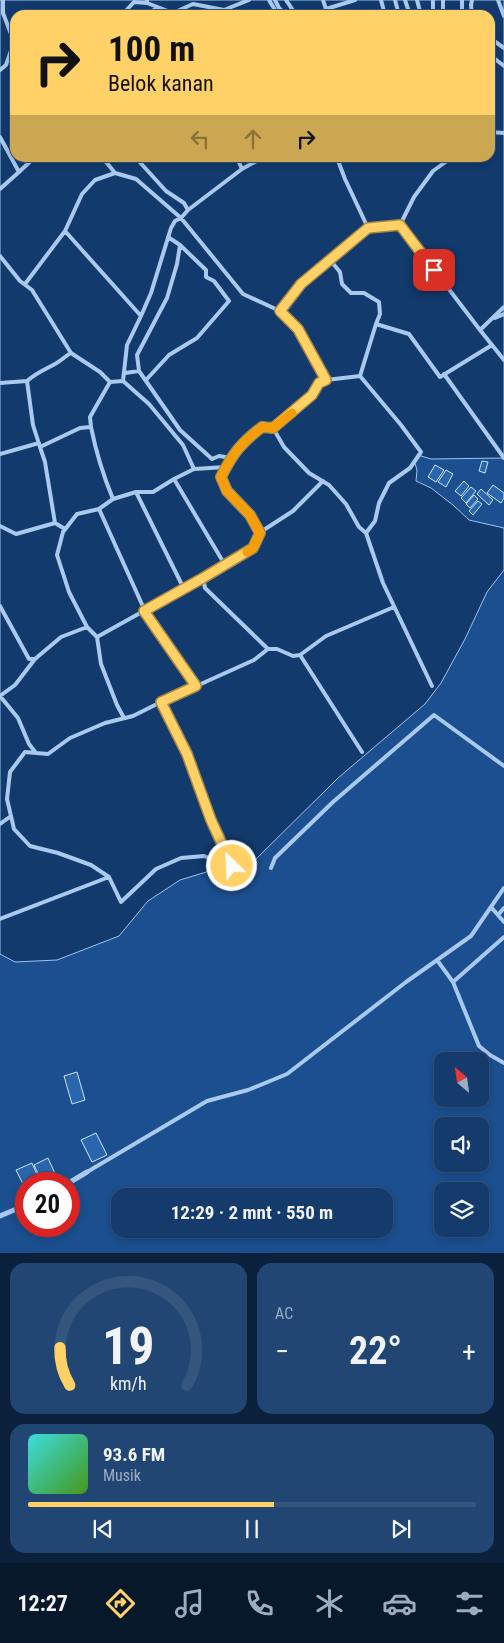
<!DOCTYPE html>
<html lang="id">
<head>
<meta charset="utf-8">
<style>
	:root { --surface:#143b6b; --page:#214673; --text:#f1f3f6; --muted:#9dadc1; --line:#33557e; --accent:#ffd166 }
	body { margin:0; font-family:"Roboto Condensed",sans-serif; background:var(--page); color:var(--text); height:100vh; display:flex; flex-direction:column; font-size:19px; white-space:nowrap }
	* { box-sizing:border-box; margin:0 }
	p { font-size:16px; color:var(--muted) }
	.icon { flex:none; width:28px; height:28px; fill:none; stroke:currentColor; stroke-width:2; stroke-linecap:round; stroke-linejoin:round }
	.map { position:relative; height:1253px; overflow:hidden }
	.panel { display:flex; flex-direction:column; gap:10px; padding:10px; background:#0b203b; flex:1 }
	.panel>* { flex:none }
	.hud { position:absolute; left:10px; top:10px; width:485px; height:152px; border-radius:15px; box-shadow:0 2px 8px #0003,0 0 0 1px var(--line); background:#ffd166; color:#111; overflow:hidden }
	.needle { width:32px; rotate:331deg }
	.fabs { position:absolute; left:434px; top:1052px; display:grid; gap:10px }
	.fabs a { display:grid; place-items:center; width:55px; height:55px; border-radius:10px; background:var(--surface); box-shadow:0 2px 8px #0003,0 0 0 1px var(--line); font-size:25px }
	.speed { position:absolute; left:15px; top:1172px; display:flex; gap:10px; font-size:25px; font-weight:700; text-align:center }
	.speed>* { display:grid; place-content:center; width:65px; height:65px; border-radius:50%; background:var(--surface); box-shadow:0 2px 8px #0003,0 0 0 1px var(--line); line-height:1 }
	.speed .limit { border:8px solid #d22; background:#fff; color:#111 }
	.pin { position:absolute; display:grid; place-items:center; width:42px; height:42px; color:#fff; margin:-21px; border-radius:10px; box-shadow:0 2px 8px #0006 }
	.me { position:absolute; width:55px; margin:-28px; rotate:336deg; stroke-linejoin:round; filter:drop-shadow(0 0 4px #0008) }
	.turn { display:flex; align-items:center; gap:18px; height:105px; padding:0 15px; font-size:22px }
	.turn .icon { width:65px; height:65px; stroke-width:2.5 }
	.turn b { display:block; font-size:35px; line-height:42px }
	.lanes { display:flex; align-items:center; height:48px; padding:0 15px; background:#0003; justify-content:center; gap:25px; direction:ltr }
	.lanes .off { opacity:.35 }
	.big { font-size:38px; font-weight:700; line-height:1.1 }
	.panel .widget { flex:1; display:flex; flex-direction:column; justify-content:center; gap:8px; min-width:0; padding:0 18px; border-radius:15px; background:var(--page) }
	.panel .dial { align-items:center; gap:0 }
	.dial svg { height:130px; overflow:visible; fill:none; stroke:var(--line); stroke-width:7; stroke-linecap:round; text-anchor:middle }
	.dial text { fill:var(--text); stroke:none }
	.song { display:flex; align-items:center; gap:15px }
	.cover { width:60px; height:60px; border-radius:8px; background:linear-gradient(135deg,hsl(180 70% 55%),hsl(100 70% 35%)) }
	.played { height:5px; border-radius:2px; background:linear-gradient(90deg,var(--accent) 55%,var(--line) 55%) }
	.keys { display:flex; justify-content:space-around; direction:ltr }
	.heat { display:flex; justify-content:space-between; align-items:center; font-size:28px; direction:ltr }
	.panel .tiles { flex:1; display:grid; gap:10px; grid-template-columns:1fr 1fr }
	.widget:last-child { grid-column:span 2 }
	.trip { position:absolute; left:111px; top:1188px; width:282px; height:50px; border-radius:15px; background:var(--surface); box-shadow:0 2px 8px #0003,0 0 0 1px var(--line); font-weight:700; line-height:50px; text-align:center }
	.tabs { display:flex; height:80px; justify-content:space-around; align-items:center; background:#08182b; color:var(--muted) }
	.tabs .icon { width:35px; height:35px }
	.tabs .on { color:var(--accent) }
	.tabs b { font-size:22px; color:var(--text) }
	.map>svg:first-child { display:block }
</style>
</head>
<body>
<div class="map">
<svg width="504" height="1253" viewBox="0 0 504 1253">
	<rect width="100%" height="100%" fill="#1b4f8f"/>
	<path fill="#123a6d" stroke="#9cc4f0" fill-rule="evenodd" d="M0 0H504V458L431 459 418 455 414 460 417 470 416 481 431 488 453 505 469 520 504 528V570L487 592 465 639 441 683 425 704 338 778 253 862 216 869 180 880 148 901 119 936 57 960 15 962 0 954ZM15 15H490V158H15Z"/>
	<path fill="#2a66ad" stroke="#cfe3fa" d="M482 461 488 462 485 473 479 471Z
		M435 465 444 470 436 482 428 477Z
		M446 470 453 474 446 487 438 482Z
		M464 481 469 486 461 496 455 491Z
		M493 485 504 493V498L501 503 487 493Z
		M471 487 476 491 466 503 461 498Z
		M481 489 493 500 489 505 477 494Z
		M474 495 478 499 470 508 466 504Z
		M478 501 482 504 473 515 469 511Z
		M77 1072 85 1100 72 1104 64 1076Z
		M96 1133 107 1155 92 1162 81 1140Z
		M48 1158 58 1180 49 1184H43L34 1165Z
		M32 1163 41 1184H26V1190L16 1170Z"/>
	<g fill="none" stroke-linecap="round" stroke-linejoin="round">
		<path stroke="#a9c9ee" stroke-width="4" d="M147 0V3L173 13 193 4 224 10 249 0
			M269 0 278 15
			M275 0 279 8 286 15
			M286 0 296 15
			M323 0 326 9 355 0
			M381 0 385 15
			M395 0 399 15
			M405 0 410 15
			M417 0 421 15
			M443 0V15
			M472 0 471 5 472 15
			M498 0 504 16
			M154 6 156 15
			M122 15 134 2 147 3
			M433 15V0
			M462 15V0
			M490 38 504 48
			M490 55 504 66
			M0 70 6 65 14 42 3 13V0
			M490 132 504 133
			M0 137 19 172 0 189
			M103 158 115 173 136 179 181 218 188 210
			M136 158 166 191 184 203 188 210 242 169
			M237 158 242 169 262 158
			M337 158 345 179 368 228 400 225 414 197 433 171 451 158
			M19 172 34 158
			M400 225 480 330 504 307
			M65 231 82 194 95 180 115 173
			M0 256 20 281 32 290 71 353
			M330 260 340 272 342 284 351 293H364L379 302 380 314 376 324 409 334 440 377 492 345
			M25 284 65 231 141 316 127 345 123 381
			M280 311 298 329 326 380 360 376
			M141 316 151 293 171 228 175 221 181 218 243 294 280 311 301 284 368 228
			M495 318 504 314
			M480 330 504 360
			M139 371 137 355 167 298 177 264 180 245
			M125 373 139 371 180 430 212 459 219 456 231 458
			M444 374 504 458
			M146 380 169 355 197 338 229 301 214 281 206 277V270L180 245 168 237
			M0 383 27 381
			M91 427 90 417 110 382 123 381 149 404 183 445 194 469
			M273 428 284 447 309 473 329 485 346 504 359 527 366 533 375 521 379 503 389 483 410 468 421 452 401 425 360 376 376 324
			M40 447 33 425 27 381C36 373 44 370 55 364 61 361 65 356 71 353L100 372 110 382
			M0 454 39 443
			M323 481 293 511 259 533 253 548 203 578 205 588 268 649H277L293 656 300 655 326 636 394 607
			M136 492H153L174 479
			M55 523 45 462 40 447 80 428 91 427C96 452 103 475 113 499
			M0 526 16 534 55 523 65 529
			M259 533 250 515 227 491 221 477C230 459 242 436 261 428 264 427 269 428 273 428L312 395 319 383 326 380
			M366 533 383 583 432 686
			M225 565 174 479 194 469 226 467
			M184 589 136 492 113 499 99 509 145 611 196 686
			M0 606 29 659H35
			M87 627 69 592 57 555 63 532 77 514 99 509
			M97 637 203 578
			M300 655 362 752
			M0 696 15 685 35 659 61 637 87 627 97 637 101 664 117 705 124 718
			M0 696 18 718 29 744 36 753
			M161 702 133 716 105 723 70 738 48 754 25 752 10 772 7 799 14 829 30 846 58 853 91 865 109 877 121 902 156 869 181 858 204 856 232 867 211 820 187 753 161 702 254 660 268 649
			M0 824 11 816
			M271 868 275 858 333 802 434 715 504 766
			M491 907 504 922
			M498 915 504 908
			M0 919 109 877
			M437 960 453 982 504 937
			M453 982 479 1046 490 1055 504 1063
			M87 1172 207 1101 248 1090 287 1074 406 982 471 936 504 888"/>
		<path stroke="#a9c9ee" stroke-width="5" d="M67 1184 87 1172
			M0 1216 26 1205"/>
	</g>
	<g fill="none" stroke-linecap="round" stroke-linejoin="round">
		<defs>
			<path id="route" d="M232 866 211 820 187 754 161 702 196 686 144 611 203 578 253 548 260 533 250 515 227 491 221 477C233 453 241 443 262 427L273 428 312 395 319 383 326 380 298 329 280 311 301 284 368 228 400 225 434 270"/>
		</defs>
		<use href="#route" stroke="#a68842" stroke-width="12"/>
		<use href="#route" stroke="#ffd166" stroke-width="9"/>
		<path stroke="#f59e0b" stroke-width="9" d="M247 552 253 548 260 533 250 515 227 491 221 477C233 453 241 443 262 427L273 428 292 413"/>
	</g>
</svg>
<div class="fabs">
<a><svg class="needle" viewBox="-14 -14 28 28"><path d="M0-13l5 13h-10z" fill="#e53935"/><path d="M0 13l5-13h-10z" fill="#9dadc1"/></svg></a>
<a><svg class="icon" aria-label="sound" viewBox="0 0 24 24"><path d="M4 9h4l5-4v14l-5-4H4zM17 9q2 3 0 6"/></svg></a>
<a><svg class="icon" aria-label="layers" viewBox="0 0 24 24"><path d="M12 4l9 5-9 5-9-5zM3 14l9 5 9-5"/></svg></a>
</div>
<div class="speed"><div class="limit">20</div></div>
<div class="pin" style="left:434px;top:270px;background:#d93025"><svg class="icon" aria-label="arrive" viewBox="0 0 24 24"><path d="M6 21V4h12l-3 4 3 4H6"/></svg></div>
<svg class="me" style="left:232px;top:866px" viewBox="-20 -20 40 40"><circle r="17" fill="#ffd166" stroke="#fff" stroke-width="3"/><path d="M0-11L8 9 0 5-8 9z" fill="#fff"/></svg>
<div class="trip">12:29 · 2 mnt · 550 m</div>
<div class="hud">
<div class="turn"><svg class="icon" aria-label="right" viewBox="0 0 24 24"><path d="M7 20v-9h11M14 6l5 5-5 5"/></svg><div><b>100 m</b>Belok kanan</div></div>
<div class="lanes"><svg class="icon off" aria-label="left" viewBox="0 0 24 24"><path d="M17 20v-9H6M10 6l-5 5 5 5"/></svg><svg class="icon off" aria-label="ahead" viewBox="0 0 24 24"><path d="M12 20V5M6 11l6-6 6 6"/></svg><svg class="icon" aria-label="right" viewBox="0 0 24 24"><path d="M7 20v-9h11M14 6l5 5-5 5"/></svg></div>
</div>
</div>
<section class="panel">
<div class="tiles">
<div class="widget dial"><svg viewBox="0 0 100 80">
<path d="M14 69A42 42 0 1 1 86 69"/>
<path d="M14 69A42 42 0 0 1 8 46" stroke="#ffd166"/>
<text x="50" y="56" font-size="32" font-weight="700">19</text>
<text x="50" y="72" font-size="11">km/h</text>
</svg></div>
<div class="widget"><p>AC</p>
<div class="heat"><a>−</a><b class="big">22°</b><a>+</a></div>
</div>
<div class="widget">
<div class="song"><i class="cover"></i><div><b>93.6 FM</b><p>Musik</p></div></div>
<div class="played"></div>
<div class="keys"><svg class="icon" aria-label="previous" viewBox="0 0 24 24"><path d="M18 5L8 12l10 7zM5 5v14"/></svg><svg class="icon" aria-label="pause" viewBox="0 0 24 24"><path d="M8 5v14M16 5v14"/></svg><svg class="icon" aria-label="next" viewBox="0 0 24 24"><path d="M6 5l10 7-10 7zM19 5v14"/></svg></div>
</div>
</div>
</section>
<nav class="tabs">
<b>12:27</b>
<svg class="icon on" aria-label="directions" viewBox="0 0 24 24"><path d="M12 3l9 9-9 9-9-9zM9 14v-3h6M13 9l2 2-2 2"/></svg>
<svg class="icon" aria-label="music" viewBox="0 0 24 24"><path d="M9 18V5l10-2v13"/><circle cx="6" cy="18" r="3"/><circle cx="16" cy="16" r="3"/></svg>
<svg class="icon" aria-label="phone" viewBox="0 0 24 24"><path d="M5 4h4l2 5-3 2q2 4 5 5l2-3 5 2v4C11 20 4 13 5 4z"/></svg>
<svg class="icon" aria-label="climate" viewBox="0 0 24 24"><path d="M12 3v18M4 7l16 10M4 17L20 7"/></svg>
<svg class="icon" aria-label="car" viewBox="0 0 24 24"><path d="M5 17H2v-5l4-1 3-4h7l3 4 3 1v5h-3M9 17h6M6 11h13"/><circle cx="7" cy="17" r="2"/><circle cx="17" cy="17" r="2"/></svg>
<svg class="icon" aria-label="filters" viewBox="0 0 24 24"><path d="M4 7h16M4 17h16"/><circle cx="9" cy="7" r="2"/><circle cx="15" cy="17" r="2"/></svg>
</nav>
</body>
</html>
